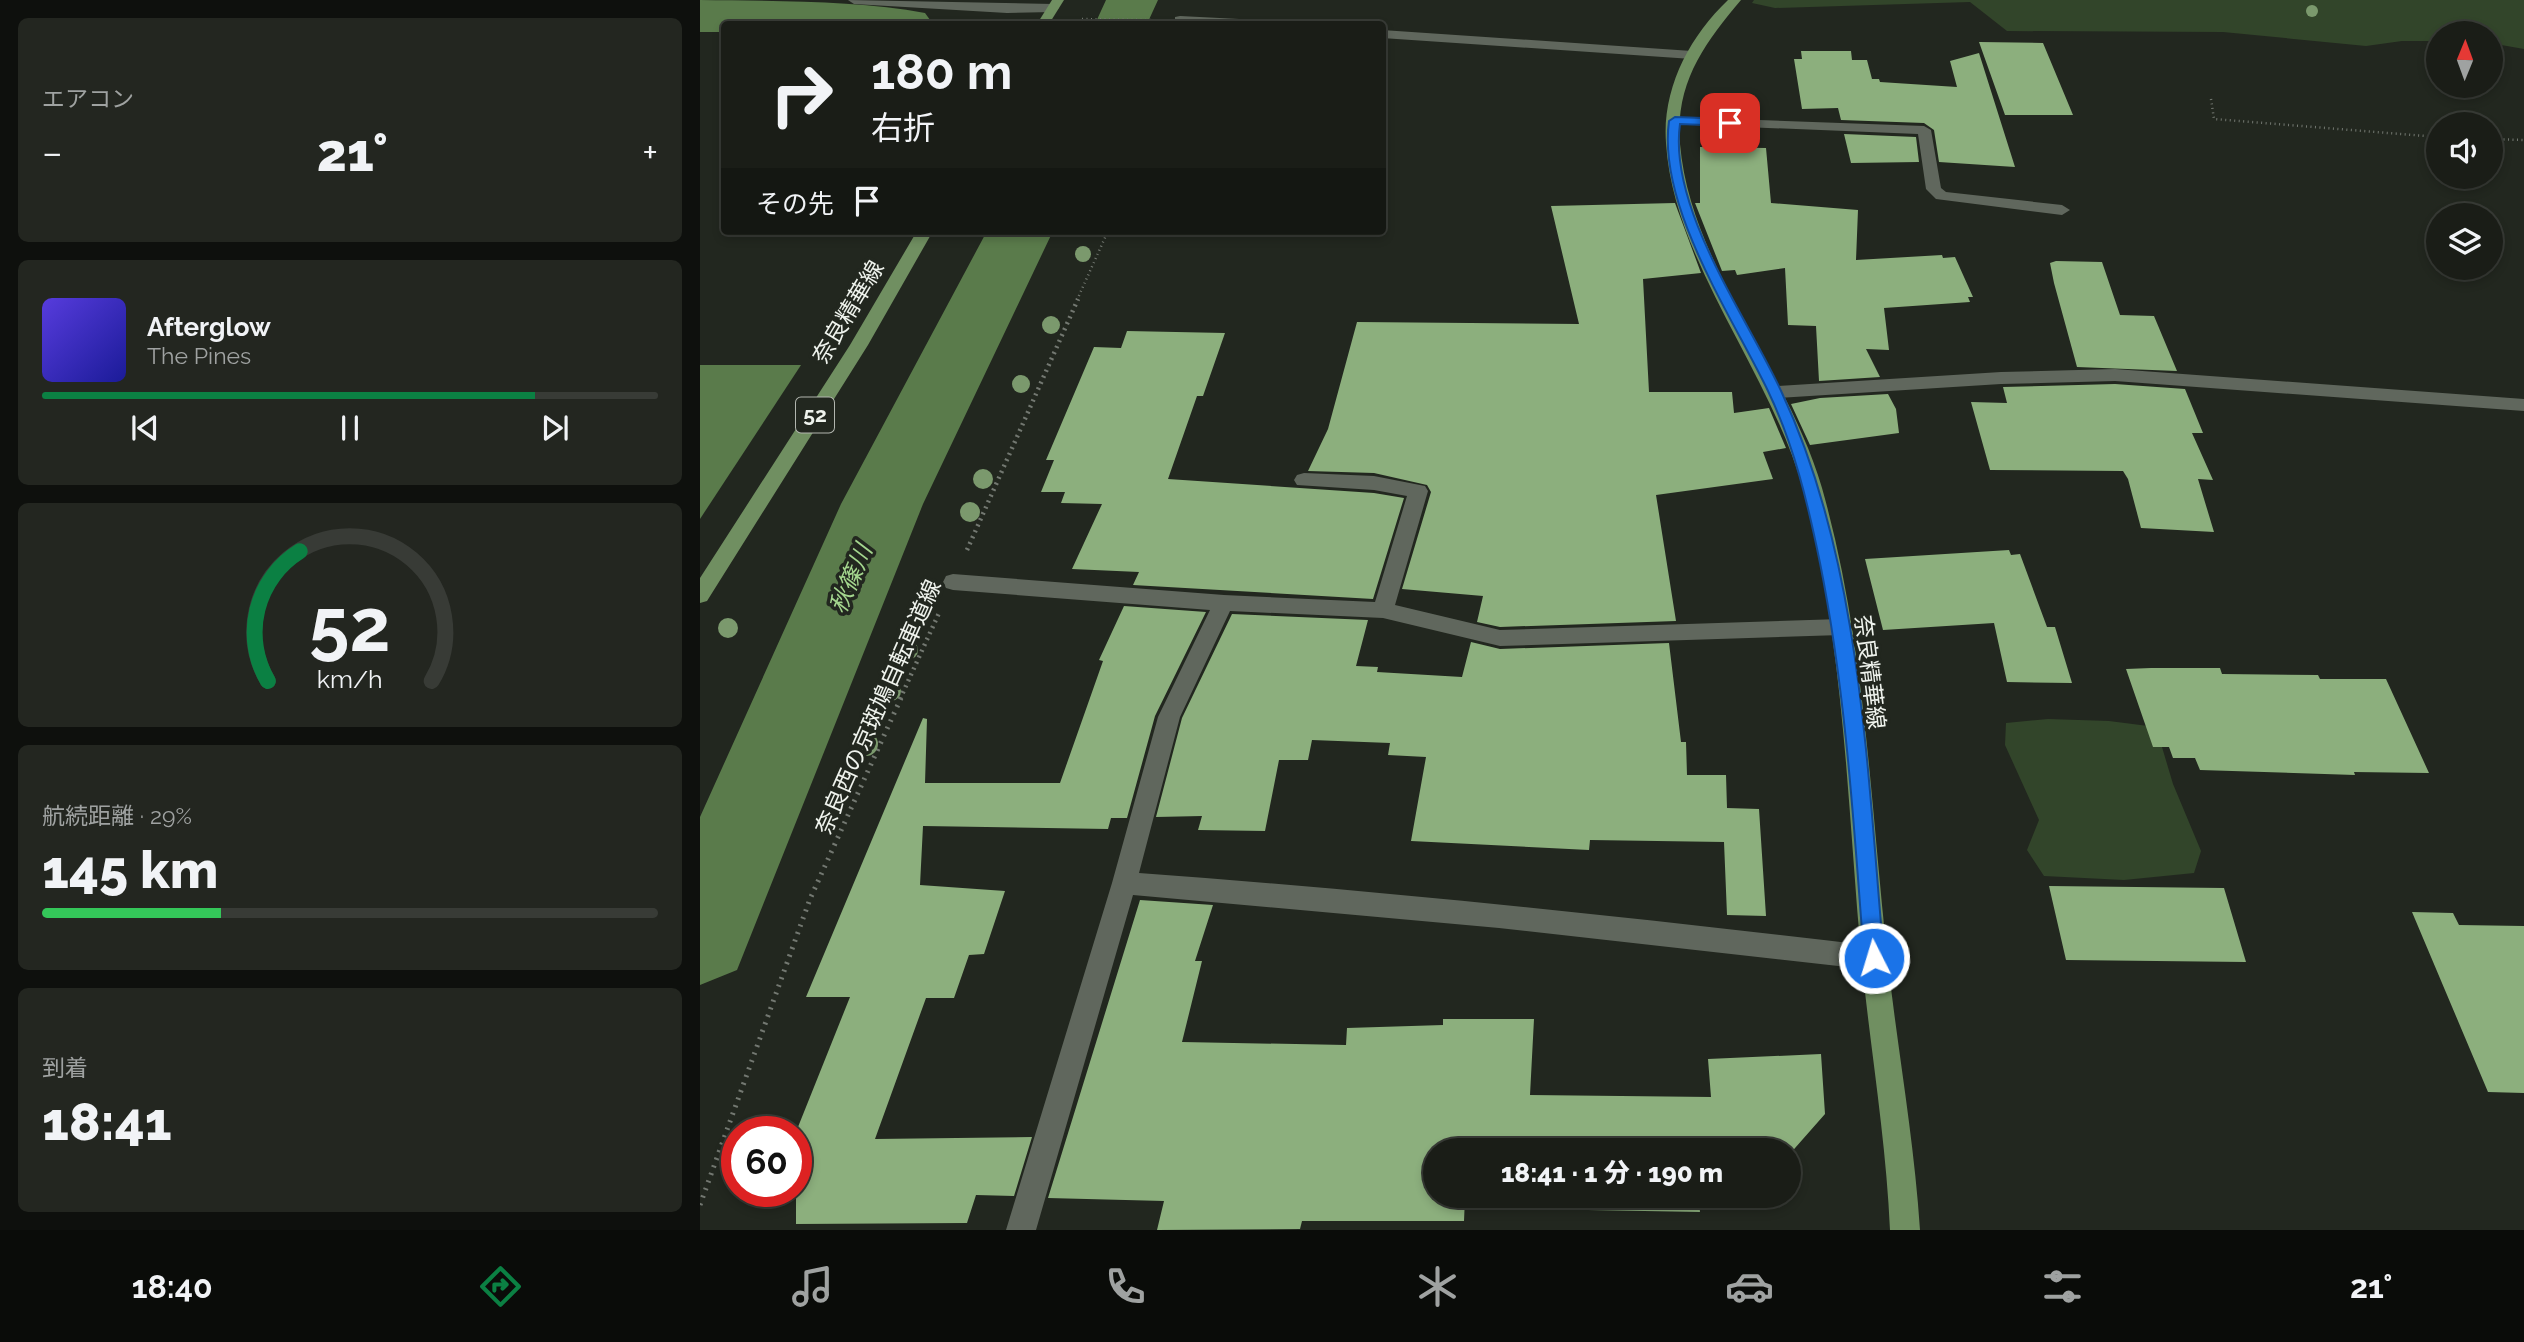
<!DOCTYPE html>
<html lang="ja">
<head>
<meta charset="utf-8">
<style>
	:root { --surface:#1a1d17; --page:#232620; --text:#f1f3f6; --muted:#9fa2a1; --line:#383b36; --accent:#0b8043 }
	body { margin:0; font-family:Raleway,"Noto Sans JP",sans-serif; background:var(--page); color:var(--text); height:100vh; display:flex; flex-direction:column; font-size:26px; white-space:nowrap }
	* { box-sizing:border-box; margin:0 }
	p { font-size:23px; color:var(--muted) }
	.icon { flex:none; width:38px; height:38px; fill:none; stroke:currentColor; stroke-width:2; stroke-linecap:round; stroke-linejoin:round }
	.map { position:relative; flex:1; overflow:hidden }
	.details { display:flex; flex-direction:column; gap:18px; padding:18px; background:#0e100d; width:700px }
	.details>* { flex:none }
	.top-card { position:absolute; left:21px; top:21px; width:665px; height:214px; border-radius:7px; box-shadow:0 4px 10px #0003,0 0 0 2px var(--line); background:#1a1d17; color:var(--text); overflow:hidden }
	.needle { width:46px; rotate:1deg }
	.buttons { position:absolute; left:1726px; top:21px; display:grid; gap:14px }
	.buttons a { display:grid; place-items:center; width:77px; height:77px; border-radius:50%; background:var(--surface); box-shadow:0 4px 10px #0003,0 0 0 2px var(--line); font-size:35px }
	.speed { position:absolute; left:21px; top:1116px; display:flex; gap:14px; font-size:35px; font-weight:700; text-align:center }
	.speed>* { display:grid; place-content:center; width:91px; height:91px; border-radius:50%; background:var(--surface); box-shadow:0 4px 10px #0003,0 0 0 2px var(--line); line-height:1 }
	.speed .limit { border:10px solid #d22; background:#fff; color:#111 }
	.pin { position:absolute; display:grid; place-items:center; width:60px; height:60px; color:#fff; margin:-30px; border-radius:14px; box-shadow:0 4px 10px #0006 }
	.me { position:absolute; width:77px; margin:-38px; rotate:355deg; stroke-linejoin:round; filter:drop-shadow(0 0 5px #0008) }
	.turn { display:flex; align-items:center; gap:24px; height:147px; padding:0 35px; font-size:32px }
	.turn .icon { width:91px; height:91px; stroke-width:2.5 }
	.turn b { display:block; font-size:49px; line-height:60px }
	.then { display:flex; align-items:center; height:66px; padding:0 35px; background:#0003; gap:14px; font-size:26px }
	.big { font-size:52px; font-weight:800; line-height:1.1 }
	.details .tile { flex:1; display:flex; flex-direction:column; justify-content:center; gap:10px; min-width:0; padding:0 24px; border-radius:10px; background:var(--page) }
	.details .dial { align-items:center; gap:0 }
	.dial svg { height:182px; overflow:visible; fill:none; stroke:var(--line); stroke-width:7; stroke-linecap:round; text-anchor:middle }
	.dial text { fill:var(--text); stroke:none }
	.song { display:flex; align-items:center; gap:21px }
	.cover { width:84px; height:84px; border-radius:10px; background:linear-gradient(135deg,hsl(250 70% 55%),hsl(240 70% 35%)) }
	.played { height:7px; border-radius:4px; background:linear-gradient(90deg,var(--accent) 80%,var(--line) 80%) }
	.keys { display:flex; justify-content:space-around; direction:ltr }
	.heat { display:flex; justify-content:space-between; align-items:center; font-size:38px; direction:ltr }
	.charge { height:10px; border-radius:5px; background:linear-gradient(90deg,#34c759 29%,var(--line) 0) }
	.trip { position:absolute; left:723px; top:1138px; width:378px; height:70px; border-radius:35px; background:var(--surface); box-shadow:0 4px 10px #0003,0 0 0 2px var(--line); font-weight:800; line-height:70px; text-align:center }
	.tab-bar { display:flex; height:112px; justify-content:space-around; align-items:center; background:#0a0c09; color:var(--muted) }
	.tab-bar .icon { width:49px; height:49px }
	.tab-bar .active { color:var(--accent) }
	.tab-bar b { font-size:32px; color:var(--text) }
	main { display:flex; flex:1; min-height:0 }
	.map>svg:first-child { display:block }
</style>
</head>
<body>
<main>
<section class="details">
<div class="tile"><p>エアコン</p>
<div class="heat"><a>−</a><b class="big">21°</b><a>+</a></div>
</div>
<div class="tile">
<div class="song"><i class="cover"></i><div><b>Afterglow</b><p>The Pines</p></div></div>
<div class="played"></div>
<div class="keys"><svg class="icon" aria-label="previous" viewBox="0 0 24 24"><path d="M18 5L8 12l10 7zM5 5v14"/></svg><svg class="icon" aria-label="pause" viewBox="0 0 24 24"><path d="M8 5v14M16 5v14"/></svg><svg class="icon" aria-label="next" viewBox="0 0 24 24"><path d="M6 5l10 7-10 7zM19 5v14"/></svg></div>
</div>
<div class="tile dial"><svg viewBox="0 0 100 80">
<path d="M14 69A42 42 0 1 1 86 69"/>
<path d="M14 69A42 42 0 0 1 28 12" stroke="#0b8043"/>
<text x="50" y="56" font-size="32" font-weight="700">52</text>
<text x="50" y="72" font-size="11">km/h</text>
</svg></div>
<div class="tile"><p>航続距離 · 29%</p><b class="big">145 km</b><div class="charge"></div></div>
<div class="tile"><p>到着</p><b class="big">18:41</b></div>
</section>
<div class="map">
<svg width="1824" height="1230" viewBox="0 0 1824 1230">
	<rect width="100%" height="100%" fill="#22271f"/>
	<path fill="#32452a" d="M1054 0H1824V49L1790 43V33H1738V41H1702L1666 46 1523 32 1307 31 1270 2 1075 8 1052 3Z
		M1348 719 1409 721 1456 727 1473 784 1501 851 1494 873 1424 880 1344 876 1327 850 1339 820 1305 745 1306 723Z"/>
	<path fill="#5a7b4b" d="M0 365H101L0 519Z"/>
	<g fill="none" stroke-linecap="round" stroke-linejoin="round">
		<path fill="#5a7b4b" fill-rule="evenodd" d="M0 0C70 1 157 0 225 13L233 24H24V32H0Z
			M406 0H458L447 24H395Z
			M287 231H353L223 504 37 970 0 985V817L141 504Z"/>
	</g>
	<path fill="#8caf7d" d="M1279 42 1343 43 1373 115H1305Z
		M1101 51H1151L1152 60H1167L1172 79H1179L1180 82 1257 87 1250 61 1279 53 1315 167 1239 162 1234 130 1224 123 1141 120 1138 108 1102 109 1094 59H1102Z
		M1144 134 1216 137 1219 162 1151 163Z
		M1000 147 1066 148 1071 203 1158 210 1156 260 1242 255 1243 258 1255 257 1273 297H1268L1270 302 1184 308 1189 350 1166 349 1180 377 1119 381 1116 326 1088 325 1085 268 1037 275 1035 270 1022 271 995 203H1000Z
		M975 203 1001 273 943 279 949 392H1032L1034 413 1069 408 1086 448 1063 452 1073 479 956 495 976 621 800 627 777 622 783 596 702 589 731 492 727 485 674 473 608 471 628 429 657 322 879 324 851 206Z
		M1356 261 1402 262 1420 315 1454 316 1477 371 1377 367 1354 283 1350 263Z
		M427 331 525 333 503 396H497L468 479 674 493 704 498 673 599 433 585 439 572 372 569 402 504 361 503 365 492H341L354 460H346L394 347 421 348Z
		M1415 384 1485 389 1503 433H1492L1513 480 1498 479 1514 532 1441 528 1428 479 1423 471 1290 470 1271 402 1307 403 1303 387Z
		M1188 394 1196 409 1199 433 1110 445 1091 404 1120 398Z
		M1309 550 1311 555 1320 554 1347 627H1355L1372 683 1307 682 1294 623 1183 630 1165 559Z
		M424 606 506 612 455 716 427 818H411L408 829 223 826 220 885 305 891 284 954 269 955 254 998H226L175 1139 332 1137 314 1196 276 1195 267 1223 96 1224V1132L150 997H106L223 718 227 719 225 783H360L403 661 399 660Z
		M532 614 668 620 656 666 678 667 677 672 762 677 771 642 800 649 969 643 981 742H986L987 775H1026L1027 808 1059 809 1066 916 1027 915 1024 842 890 840 889 850 711 841 726 757 688 755 690 743 612 740 608 760H579L565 831 498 830 502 816 456 817 482 718Z
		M1451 668H1520L1522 674 1618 675 1620 679H1686L1729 773 1654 772 1655 775 1500 770 1495 758H1473L1469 747H1453L1426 669Z
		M1349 886 1524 888 1546 962 1366 960Z
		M440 900 513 905 495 961H502L482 1042 646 1045 647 1028 743 1025V1019H834L830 1095 1011 1097 1008 1059 1121 1054 1125 1114 1088 1156V1150H735V1195H1054L1051 1199 999 1201 1000 1212 888 1210V1199L765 1198 764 1221H602L600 1229 457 1230 464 1201 348 1198Z
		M1712 912 1753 913 1759 925 1824 926V1093L1788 1092Z"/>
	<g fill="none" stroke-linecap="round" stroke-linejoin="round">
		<path stroke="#737871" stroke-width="2.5" stroke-dasharray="1 3.5" stroke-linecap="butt" d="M382 19 451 20
			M1511 99 1514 119 1738 137
			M1790 139 1824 140
			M377 300 408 231"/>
		<path stroke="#737871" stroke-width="4.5" stroke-dasharray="2 4.5" stroke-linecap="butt" d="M267 550 378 299
			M200 699 239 613"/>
		<path stroke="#737871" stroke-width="5" stroke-dasharray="2 6" stroke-linecap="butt" d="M0 1205 110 899 201 698"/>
		<path fill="#60675d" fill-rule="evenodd" d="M148 0 353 4 359 8 353 12 307 13 154 4Z
			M480 16 559 20 565 24 475 23V17Z
			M682 30 992 51 999 55 992 59 682 38Z
			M975 117 1224 126 1231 130 1241 188 1246 192 1362 205 1370 210 1362 215 1236 199 1226 189 1218 134 970 124V118Z
			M1415 369 1824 399V411L1415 381 1301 384 1076 398 1067 392 1076 386 1301 372Z
			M604 473 674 476 725 486 728 491 695 605 800 630 1141 619 1148 621 1152 627 1148 633 1141 635 800 646 683 618 530 611 480 717 439 873C685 891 929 917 1174 946L1183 949 1187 958 1183 967 1174 970 799 928 433 895 336 1230H306L412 883 458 717 510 610 253 590 246 588 243 582 246 576 253 574 524 595 675 602 707 496 674 490 597 485 594 480 597 475Z"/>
		<path fill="#708f61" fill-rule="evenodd" d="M352 0H364L349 24H337Z
			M1028 0H1041C1004 44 975 83 980 144 990 264 1088 371 1122 488 1165 640 1170 798 1187 954 1197 1047 1214 1137 1220 1230H1190C1186 1138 1170 1047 1161 955 1147 798 1144 641 1103 489 1071 372 973 261 966 143 962 89 989 37 1028 0Z
			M217 231H233L168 345 7 601 0 603V578L150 345Z"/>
	</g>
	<g fill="#7b996d">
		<circle cx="1612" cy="11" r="6"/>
		<circle cx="383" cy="254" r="8"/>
		<circle cx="351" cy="325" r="9"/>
		<circle cx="321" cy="384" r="9"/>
		<circle cx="283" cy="479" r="10"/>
		<circle cx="270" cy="512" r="10"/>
		<circle cx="28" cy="628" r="10"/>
		<circle cx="208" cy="650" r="10"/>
		<circle cx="191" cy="691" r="10"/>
		<circle cx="166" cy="744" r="12"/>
	</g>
	<path fill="#1a73e8" stroke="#114b97" stroke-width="2" d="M975 117 1030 119 1035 123 1030 126 980 124C968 209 1048 318 1082 393 1162 564 1167 773 1184 958L1181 965 1174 968 1167 965 1164 958C1154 826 1146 693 1120 563 1108 504 1094 445 1068 391 1032 316 957 206 969 121Z"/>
	<g text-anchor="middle" stroke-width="7" stroke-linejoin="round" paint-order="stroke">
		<rect fill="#22271f" stroke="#b2b6af" stroke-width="2" x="96" y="397.5" width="38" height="35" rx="5"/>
		<g font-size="21" font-weight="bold" fill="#eff3ed">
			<text x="115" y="422">52</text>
		</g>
		<g font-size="23" fill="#eff3ed" stroke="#22271f">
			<text transform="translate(148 312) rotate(-59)" y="8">奈良精華線</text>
			<text transform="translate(1170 672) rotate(83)" y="8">奈良精華線</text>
			<text transform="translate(178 707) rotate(-66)" y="8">奈良西の京斑鳩自転車道線</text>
		</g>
		<g font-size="24" font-style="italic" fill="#a4d68e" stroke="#22271f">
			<text transform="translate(151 579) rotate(-67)" y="8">秋篠川</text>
		</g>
	</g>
</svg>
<div class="buttons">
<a><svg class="needle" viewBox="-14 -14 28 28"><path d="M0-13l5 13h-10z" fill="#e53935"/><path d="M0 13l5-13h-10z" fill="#9fa2a1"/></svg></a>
<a><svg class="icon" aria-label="sound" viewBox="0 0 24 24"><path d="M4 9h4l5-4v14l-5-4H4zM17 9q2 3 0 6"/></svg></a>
<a><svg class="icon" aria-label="layers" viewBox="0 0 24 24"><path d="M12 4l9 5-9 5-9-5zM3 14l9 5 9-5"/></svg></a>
</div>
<div class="speed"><div class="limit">60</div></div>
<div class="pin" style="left:1030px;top:123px;background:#d93025"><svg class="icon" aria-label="arrive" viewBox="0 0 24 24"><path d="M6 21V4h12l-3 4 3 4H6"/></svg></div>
<svg class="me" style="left:1174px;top:958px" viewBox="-20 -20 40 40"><circle r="17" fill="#1a73e8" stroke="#fff" stroke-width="3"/><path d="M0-11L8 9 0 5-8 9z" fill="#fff"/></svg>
<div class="trip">18:41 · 1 分 · 190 m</div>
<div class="top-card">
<div class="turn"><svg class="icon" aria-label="right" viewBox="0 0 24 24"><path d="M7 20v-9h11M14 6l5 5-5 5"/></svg><div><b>180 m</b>右折</div></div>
<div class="then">その先<svg class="icon" aria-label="arrive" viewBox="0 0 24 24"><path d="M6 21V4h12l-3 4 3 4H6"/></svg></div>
</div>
</div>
</main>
<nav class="tab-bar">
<b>18:40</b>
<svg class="icon active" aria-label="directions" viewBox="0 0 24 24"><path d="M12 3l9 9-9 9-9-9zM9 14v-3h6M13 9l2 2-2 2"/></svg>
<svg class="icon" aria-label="music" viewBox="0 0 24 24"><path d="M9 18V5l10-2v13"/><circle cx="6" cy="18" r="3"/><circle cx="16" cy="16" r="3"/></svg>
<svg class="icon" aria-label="phone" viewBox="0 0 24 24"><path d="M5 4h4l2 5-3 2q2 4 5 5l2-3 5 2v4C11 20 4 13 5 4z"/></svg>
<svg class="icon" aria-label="climate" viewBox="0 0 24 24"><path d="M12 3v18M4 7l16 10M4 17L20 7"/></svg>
<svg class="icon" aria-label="car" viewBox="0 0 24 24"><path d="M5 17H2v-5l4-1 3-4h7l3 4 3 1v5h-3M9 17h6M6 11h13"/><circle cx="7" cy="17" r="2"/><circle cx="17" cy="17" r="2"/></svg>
<svg class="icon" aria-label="filters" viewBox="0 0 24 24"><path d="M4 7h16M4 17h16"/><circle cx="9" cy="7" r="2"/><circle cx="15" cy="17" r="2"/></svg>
<b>21°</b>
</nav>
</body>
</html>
